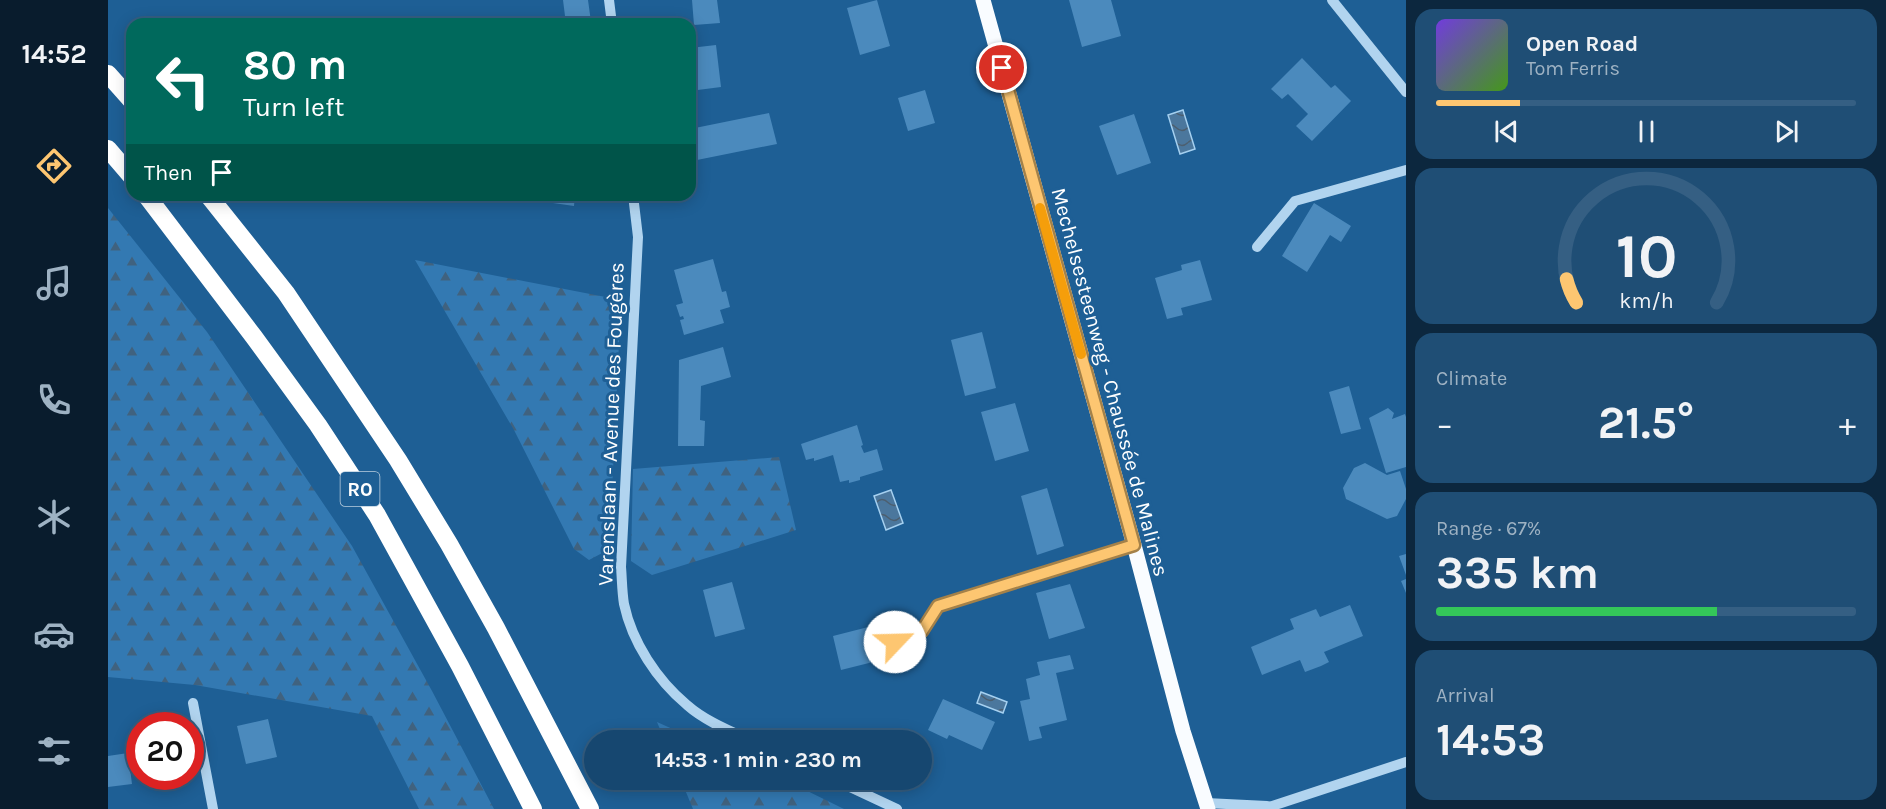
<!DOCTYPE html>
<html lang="en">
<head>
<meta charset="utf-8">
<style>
	:root { --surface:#164770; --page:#1f4e75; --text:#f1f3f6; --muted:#9eb2c3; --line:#355f83; --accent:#fdc671 }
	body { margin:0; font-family:Karla,sans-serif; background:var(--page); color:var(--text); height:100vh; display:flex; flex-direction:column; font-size:22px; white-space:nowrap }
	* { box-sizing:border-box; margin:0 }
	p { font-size:20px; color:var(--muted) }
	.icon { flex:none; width:33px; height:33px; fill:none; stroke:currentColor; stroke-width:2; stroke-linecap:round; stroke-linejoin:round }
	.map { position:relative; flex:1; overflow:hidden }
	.sheet { display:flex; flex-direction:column; gap:9px; padding:9px; background:#0c273e; width:480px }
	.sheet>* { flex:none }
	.hud { position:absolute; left:18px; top:18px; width:570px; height:183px; border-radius:18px; box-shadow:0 3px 15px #0003,0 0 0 2px var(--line); background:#00695c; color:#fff; overflow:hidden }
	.speed { position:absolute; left:18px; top:712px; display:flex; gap:12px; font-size:30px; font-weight:700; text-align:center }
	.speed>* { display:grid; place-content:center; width:78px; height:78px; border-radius:50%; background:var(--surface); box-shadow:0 3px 15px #0003,0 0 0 2px var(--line); line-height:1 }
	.speed .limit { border:9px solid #d22; background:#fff; color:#111 }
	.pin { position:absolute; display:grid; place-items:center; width:51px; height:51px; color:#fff; margin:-26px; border:3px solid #fff; border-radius:50%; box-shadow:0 2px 6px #0007 }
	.me { position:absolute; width:66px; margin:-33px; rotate:66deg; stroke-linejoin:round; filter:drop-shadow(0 0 4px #0008) }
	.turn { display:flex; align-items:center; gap:21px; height:126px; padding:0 18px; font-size:27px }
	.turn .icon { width:78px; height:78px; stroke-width:2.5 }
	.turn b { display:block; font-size:42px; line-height:51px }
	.then { display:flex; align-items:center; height:57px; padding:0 18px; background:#0003; gap:12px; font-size:22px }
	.big { font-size:45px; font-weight:700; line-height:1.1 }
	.sheet .tile { flex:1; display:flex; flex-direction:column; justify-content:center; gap:9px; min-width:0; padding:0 21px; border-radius:18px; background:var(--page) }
	.sheet .dial { align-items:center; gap:0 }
	.dial svg { height:156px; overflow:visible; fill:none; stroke:var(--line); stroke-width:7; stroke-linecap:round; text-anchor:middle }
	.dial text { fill:var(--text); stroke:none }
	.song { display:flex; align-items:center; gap:18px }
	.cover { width:72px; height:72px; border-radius:9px; background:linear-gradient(135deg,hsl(260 70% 55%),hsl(100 70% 35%)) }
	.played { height:6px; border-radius:3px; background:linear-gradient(90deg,var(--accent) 20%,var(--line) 20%) }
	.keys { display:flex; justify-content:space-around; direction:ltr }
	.heat { display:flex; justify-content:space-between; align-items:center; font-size:33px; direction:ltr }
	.charge { height:9px; border-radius:4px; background:linear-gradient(90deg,#34c759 67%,var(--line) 0) }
	.trip { position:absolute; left:476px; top:730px; width:348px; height:60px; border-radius:30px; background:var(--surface); box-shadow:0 3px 15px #0003,0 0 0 2px var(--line); font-weight:700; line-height:60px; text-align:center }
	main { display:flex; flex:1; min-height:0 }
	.tabs { display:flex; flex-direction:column; width:108px; justify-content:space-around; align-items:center; background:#091c2d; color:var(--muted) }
	.tabs .icon { width:42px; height:42px }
	.tabs .current { color:var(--accent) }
	.tabs b { font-size:27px; color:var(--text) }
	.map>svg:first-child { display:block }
</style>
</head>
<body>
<main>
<nav class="tabs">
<b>14:52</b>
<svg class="icon current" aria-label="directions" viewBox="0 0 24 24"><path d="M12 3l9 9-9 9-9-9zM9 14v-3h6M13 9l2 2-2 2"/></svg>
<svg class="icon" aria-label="music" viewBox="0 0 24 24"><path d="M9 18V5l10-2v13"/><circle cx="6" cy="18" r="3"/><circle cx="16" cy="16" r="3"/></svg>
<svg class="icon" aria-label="phone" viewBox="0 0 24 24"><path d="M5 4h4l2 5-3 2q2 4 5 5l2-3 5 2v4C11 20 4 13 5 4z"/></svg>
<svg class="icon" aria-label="climate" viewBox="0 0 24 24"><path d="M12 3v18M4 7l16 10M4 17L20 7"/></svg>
<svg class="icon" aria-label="car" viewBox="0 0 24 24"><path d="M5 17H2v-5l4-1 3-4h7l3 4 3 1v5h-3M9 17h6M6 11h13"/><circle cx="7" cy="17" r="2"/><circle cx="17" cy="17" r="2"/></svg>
<svg class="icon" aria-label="filters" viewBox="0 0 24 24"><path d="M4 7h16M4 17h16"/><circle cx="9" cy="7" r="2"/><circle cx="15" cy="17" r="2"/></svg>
</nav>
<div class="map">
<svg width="1298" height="809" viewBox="0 0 1298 809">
	<defs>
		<pattern id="forest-firs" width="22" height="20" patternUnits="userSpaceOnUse" patternTransform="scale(1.5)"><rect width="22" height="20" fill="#3379b2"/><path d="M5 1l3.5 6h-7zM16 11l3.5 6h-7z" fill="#40627f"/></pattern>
		<pattern id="water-waves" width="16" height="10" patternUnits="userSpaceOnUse" patternTransform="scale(1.5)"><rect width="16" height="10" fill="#4b779d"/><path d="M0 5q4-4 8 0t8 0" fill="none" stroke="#4c5f70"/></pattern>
	</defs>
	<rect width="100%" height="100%" fill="#1e5f95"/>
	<path fill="url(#forest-firs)" d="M0 208 99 332 244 546 324 691 386 809H311L264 716 87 685 0 677Z
		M307 260 513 300 502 533 498 551 481 560 466 549 406 430Z
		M671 457 688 530 544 575 523 561 525 469Z
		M549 722 591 741H557Z
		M573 780H677L736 809H585Z"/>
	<path fill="url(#water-waves)" stroke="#a5d0f0" stroke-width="1.5" d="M1075 110 1087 149 1072 154 1060 115Z
		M783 490 795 523 778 530 766 496Z
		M873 692 899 702 895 713 869 703Z"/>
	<path fill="#4b8abd" d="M455 0H480L483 22 458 24Z
		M584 0H609L612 23 586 25Z
		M769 0 782 46 752 55 739 8Z
		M961 0H1003L1013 36 974 47Z
		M608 45 613 87 582 91V48Z
		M1194 58 1223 88 1227 85 1243 101 1204 141 1188 126 1200 114 1180 94 1174 99 1163 89Z
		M817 90 827 123 800 131 790 98Z
		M661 113 669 144 589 160 582 129Z
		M1026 114 1043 163 1009 175 991 126Z
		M432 195H467L466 206 431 201Z
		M1206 203 1243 226 1233 242 1222 235 1199 272 1174 256Z
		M605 259 614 292 618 291 622 307 612 310 616 323 576 335 572 320 576 319 575 316 572 317 568 305 575 303 566 270Z
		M1092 260 1104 300 1073 308 1075 315 1059 319 1047 278 1074 270 1073 265Z
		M874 332 888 388 857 396 843 340Z
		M615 347 623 377 593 386 592 420 597 421 596 446H570L571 360Z
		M1241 386 1253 429 1233 434 1221 392Z
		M907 403 921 451 887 461 873 412Z
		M1280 408 1286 413 1284 419 1297 414 1298 417V467L1278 473 1261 418Z
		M749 425 755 445 753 446 756 453 769 449 775 470 752 477V480L741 483V480L732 482 725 455 706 461V458L698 460 693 444Z
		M1257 463 1279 475 1292 471 1298 489V499L1289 516 1279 519 1238 499 1235 488 1246 468Z
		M939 488 956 546 929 555 913 496Z
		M1298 554V575L1291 556Z
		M1298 579V593L1293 581Z
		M624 582 637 629 607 637 595 590Z
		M962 584 977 628 941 639 928 593Z
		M1242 605 1255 636 1216 652 1221 662 1213 666 1197 672 1192 660 1154 675 1143 647 1186 629 1182 619 1208 609 1212 617Z
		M772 624 781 658 733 670 725 636Z
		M962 655 966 669 948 673 959 720 931 727 934 738 921 741 912 701 922 699 918 679 932 675 929 662Z
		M835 699 887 722 874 750 841 735 839 739 820 730Z
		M160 719 169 757 138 764 129 726Z
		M20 753 24 784 0 787V756Z"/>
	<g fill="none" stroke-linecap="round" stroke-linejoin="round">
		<path stroke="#b1d4ef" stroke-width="10" d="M501 0 504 24
			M1224 0 1298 92
			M525 195 530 237 513 567C514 579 514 592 516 604 524 642 549 680 579 705 597 721 622 731 644 741
			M1149 247 1187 201 1298 170
			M787 642 814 631 830 606 1026 545
			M85 703 105 809
			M727 780 789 809
			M1098 803 1159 806
			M1155 809 1298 762"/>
		<path stroke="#f9fcff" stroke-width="15" d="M875 0 1026 545 1075 731 1100 809"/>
		<path stroke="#fff" stroke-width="18" d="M0 74 24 101
			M0 149 24 177
			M38 195 146 337 210 425 269 515 352 666 425 809
			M100 195 178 293 290 460 341 544 388 628 482 809"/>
	</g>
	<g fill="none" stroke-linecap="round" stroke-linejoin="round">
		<defs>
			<path id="route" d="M787 642 814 631 830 606 1026 545 894 68"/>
		</defs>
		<use href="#route" stroke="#a48149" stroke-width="15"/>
		<use href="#route" stroke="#fdc671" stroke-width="10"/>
		<path stroke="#f59e0b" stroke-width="10" d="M932 208 973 354"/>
	</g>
	<g text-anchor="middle" stroke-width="6" stroke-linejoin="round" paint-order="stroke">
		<rect fill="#1e5f95" stroke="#bccfdf" stroke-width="1.5" x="232.5" y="472" width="39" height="34" rx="4.5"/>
		<g font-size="20" font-weight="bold" fill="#fff">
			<text x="252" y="496">R0</text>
		</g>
		<g font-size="21" fill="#fff" stroke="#1e5f95">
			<text transform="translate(1002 382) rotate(75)" y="7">Mechelsesteenweg - Chaussée de Malines</text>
			<text transform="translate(503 424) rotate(-88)" y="7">Varenslaan - Avenue des Fougères</text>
		</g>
	</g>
</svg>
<div class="speed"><div class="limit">20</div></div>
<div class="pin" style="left:894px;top:68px;background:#d93025"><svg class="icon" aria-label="arrive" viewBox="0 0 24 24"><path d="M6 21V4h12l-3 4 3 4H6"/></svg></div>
<svg class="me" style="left:787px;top:642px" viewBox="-20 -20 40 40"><circle r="19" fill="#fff"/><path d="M0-13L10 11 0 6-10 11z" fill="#fdc671"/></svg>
<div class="trip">14:53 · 1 min · 230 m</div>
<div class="hud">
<div class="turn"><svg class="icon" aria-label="left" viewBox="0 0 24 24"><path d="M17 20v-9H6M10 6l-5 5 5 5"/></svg><div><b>80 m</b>Turn left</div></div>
<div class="then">Then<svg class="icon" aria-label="arrive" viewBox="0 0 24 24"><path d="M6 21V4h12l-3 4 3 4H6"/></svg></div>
</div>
</div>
<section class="sheet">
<div class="tile">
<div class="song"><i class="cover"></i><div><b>Open Road</b><p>Tom Ferris</p></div></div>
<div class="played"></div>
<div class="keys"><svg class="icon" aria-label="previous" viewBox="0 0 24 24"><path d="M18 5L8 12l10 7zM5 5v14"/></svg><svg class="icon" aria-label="pause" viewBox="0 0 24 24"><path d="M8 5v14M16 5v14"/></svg><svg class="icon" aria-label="next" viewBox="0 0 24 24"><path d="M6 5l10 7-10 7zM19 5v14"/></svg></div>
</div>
<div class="tile dial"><svg viewBox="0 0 100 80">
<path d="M14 69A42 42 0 1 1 86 69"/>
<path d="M14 69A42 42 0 0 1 9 57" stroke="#fdc671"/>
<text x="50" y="56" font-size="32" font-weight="700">10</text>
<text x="50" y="72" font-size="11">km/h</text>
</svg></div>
<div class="tile"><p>Climate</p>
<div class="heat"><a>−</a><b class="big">21.5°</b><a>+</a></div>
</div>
<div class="tile"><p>Range · 67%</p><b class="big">335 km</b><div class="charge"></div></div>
<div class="tile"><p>Arrival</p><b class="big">14:53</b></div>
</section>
</main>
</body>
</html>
